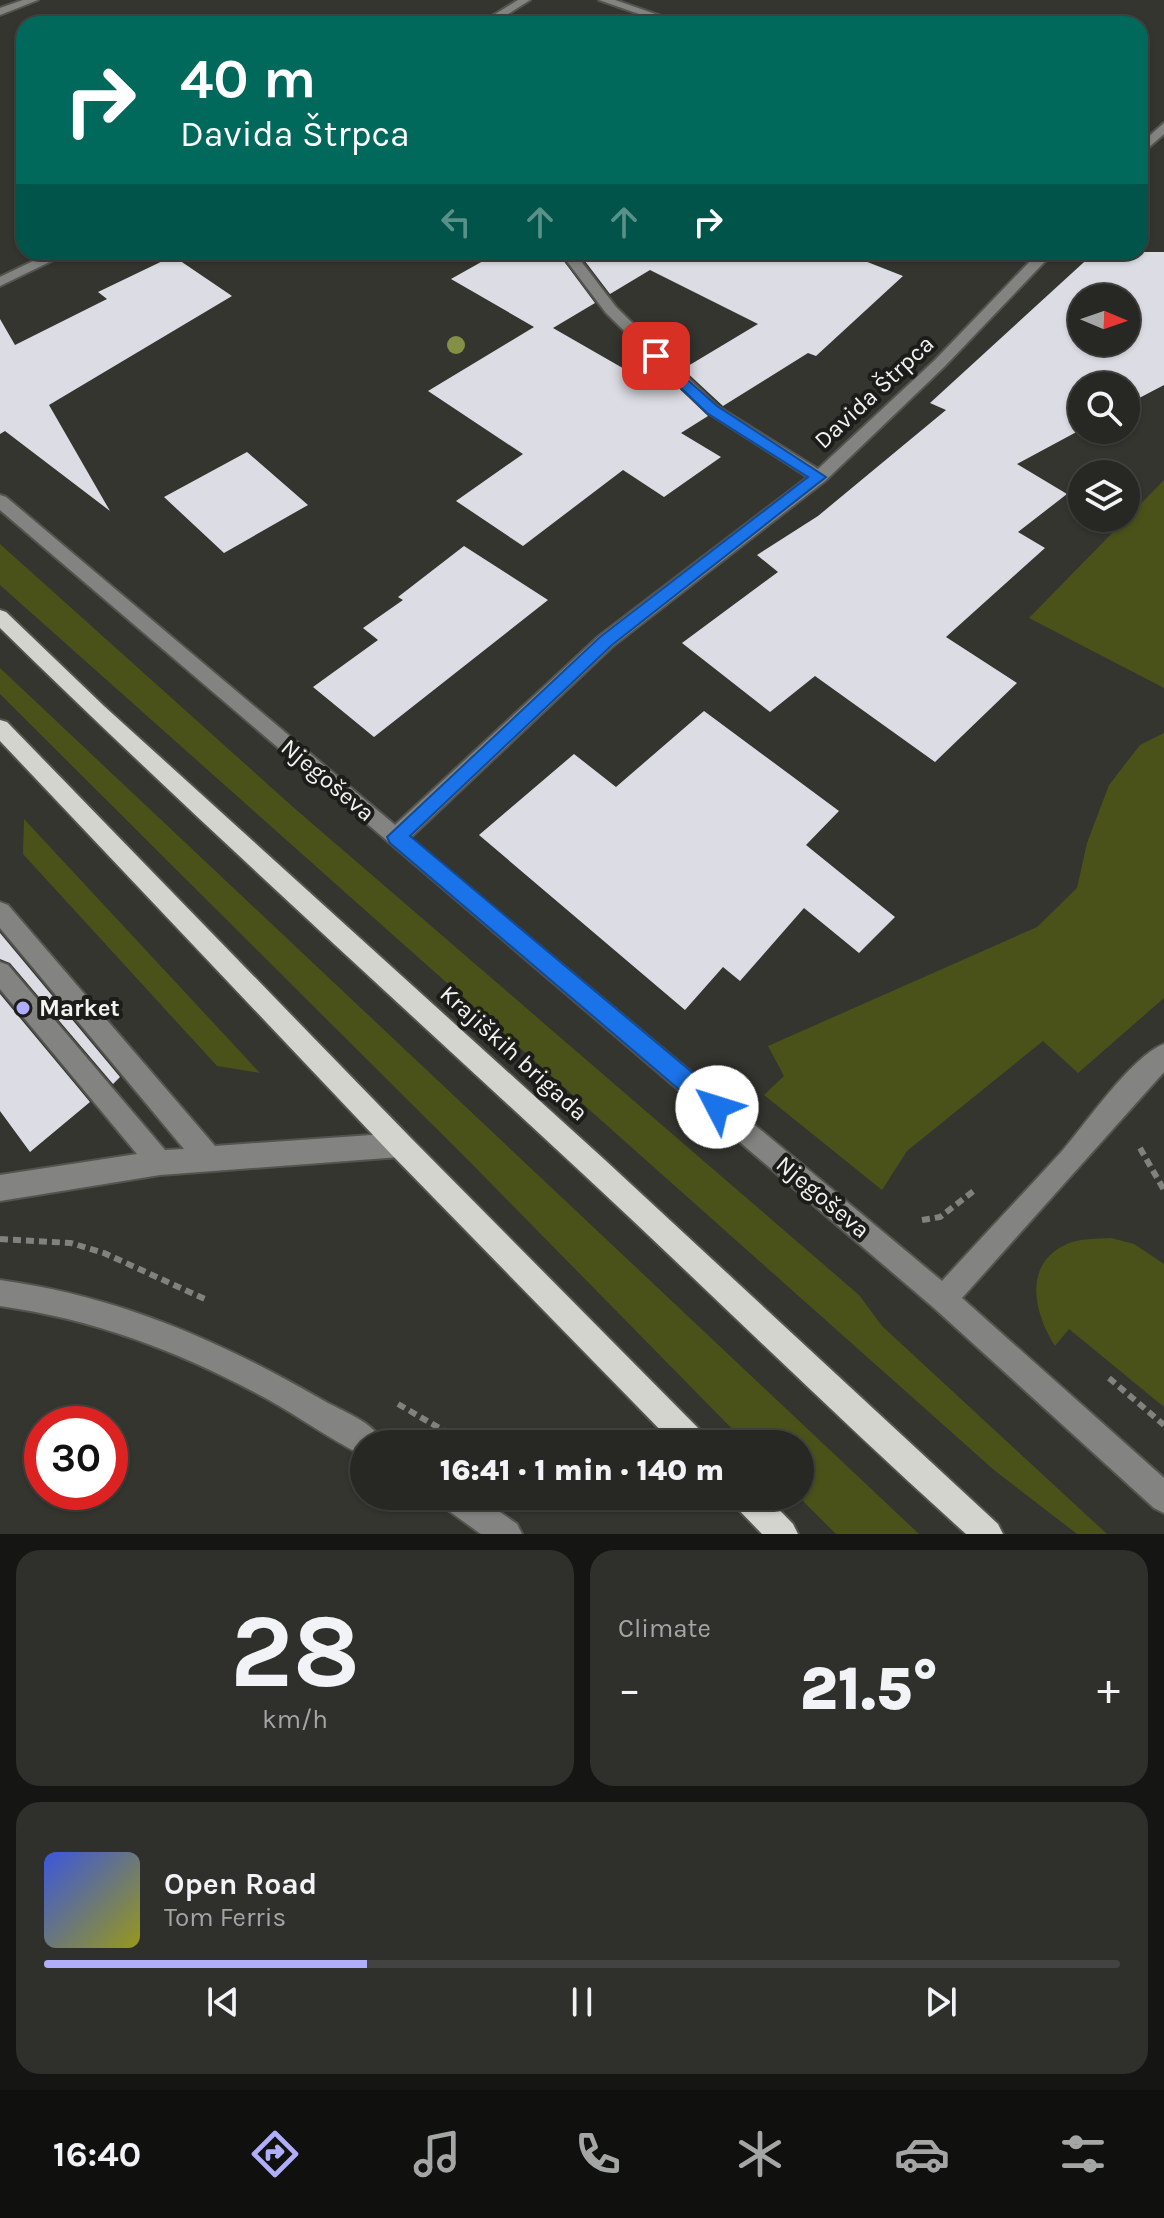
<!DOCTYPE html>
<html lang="en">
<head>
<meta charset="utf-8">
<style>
	:root { --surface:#272823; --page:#2f302b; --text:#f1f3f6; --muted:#a4a6a6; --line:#434441; --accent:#b0aefa }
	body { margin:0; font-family:Karla,sans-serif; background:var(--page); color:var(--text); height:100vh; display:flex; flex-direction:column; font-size:30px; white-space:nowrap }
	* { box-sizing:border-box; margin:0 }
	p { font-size:26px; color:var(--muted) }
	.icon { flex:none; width:44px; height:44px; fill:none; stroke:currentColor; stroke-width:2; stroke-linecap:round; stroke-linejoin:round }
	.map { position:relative; height:1534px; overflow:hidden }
	.details { display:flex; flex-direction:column; gap:16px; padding:16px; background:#151613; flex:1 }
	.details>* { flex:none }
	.guide { position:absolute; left:16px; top:16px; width:1132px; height:244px; border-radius:24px; box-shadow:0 2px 6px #0004,0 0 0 2px var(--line); background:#00695c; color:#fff; overflow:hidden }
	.needle { width:52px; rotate:92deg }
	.controls { position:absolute; left:1068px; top:284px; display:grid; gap:16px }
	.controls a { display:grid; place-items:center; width:72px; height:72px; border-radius:50%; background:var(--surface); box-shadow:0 2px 6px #0004,0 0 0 2px var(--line); font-size:40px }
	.speed { position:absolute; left:24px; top:1406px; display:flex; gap:16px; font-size:40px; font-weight:700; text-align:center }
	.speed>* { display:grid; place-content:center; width:104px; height:104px; border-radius:50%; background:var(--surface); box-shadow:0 2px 6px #0004,0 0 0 2px var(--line); line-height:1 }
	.speed .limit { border:12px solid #d22; background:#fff; color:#111 }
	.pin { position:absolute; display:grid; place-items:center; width:68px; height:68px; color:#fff; margin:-34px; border-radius:16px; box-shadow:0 4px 12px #0006 }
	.me { position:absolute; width:88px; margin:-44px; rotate:310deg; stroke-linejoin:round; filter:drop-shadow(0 0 6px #0008) }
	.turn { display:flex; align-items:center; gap:28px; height:168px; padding:0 32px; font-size:36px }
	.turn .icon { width:104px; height:104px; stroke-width:2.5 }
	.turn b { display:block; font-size:56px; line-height:68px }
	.lanes { display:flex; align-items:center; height:76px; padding:0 32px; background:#0003; justify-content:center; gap:40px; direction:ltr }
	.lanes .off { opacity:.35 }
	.big { font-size:60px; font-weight:800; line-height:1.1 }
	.details .card { flex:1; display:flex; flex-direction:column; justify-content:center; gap:12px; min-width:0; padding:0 28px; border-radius:24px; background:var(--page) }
	.details .dial { align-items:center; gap:0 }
	.dial b { font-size:104px; line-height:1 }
	.song { display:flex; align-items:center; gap:24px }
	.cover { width:96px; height:96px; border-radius:12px; background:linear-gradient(135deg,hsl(230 70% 55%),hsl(60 70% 35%)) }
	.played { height:8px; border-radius:4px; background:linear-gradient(90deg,var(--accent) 30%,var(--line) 30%) }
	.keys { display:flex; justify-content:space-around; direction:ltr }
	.heat { display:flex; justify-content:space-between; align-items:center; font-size:44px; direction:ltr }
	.details .tiles { flex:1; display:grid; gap:16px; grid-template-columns:1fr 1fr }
	.card:last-child { grid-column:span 2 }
	.trip { position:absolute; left:350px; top:1430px; width:464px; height:80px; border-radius:40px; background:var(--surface); box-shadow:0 2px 6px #0004,0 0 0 2px var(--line); font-weight:800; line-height:80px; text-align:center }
	.dock { display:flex; height:128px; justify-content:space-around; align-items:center; background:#10100e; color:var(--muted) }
	.dock .icon { width:56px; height:56px }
	.dock .active { color:var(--accent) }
	.dock b { font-size:36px; color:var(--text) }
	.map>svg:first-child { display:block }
</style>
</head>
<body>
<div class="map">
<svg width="1164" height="1534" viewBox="0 0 1164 1534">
	<rect width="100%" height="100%" fill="#34352f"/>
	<path fill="#4a5219" d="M1164 480V688L1029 618Z
		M0 544 293 807 859 1295 882 1326 1107 1534H1077L994 1470 0 585Z
		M0 668 919 1534H836L798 1496 800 1444H747L470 1162 0 694Z
		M1164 733V998L1078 1073 1043 1041 907 1151 882 1190 764 1095 784 1076 768 1046 1037 927 1077 888 1087 843 1109 785 1140 745Z
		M24 819 260 1073 217 1066 23 854Z
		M1111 1238 1134 1244 1164 1264V1407L1069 1329 1055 1346C1034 1313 1022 1264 1067 1244 1080 1238 1097 1239 1111 1238Z"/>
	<path fill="#dcdde4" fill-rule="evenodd" d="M499 252H557L595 303 553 328 654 386 668 378 708 416 681 433 721 457 664 497 623 470 523 546 456 501 523 454 428 391 534 327 451 279Z
		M578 252H842L903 276 816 356 808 353 723 406 683 369 758 324 650 270 610 294Z
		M1095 252H1164V385L1126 405V386H1082V429L1017 464 1067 494 1018 532 1045 548 946 637 1017 683 935 762 815 676 770 712 682 643 778 572 757 555 818 516 946 410 930 403ZM1082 298H1126V342H1082Z
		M173 256 232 296 49 405 110 511 5 431 0 434V319L15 345 107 299 98 292Z
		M247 452 308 505 224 553 164 497Z
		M464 546 548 600 374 737 313 687 378 640 363 628 403 600 398 597Z
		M704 711 839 811 806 845 895 917 859 953 804 908 740 981 723 967 685 1010 479 835 574 754 616 787Z
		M0 933 120 1077 113 1084 10 963 0 959Z
		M0 994 90 1102 30 1152 0 1111Z"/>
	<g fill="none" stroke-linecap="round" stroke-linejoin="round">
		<defs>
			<path id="minor" d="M23 0H38L0 15V8Z
				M518 0H530L492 24H479Z
				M599 0H615L684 24H668Z
				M1164 123V134L1140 155V144Z
				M52 252H70L0 286V277Z
				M560 252H574L616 307 717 406 818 469 935 360 1039 252H1054L945 366 825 481 613 646 410 838 942 1281C982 1237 1023 1194 1063 1150 1087 1122 1132 1056 1164 1044V1072L962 1298 1164 1478V1513L1154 1508 934 1308 0 510V495L6 497 395 825 599 636 808 477 707 412 606 313Z
				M0 902 8 905 215 1146 400 1133 409 1136 412 1145 409 1154 400 1157 160 1175 0 1201V1175L137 1154 0 989V962L8 965 165 1150 184 1149 0 928Z
				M0 1280C121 1297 221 1341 326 1402 345 1412 376 1424 384 1444H364V1456C331 1440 301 1418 269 1400 183 1353 98 1320 0 1306Z
				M437 1496H477L517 1524 522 1534H481L442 1506Z"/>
			<path id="major" d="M0 610 6 612 104 706 605 1160 998 1524 1003 1534H966C836 1417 711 1293 583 1174 388 993 190 814 0 628Z
				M0 720 7 722 409 1136 704 1434 708 1444H674L391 1154 0 741Z
				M730 1496H766L793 1524 798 1534H762L735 1506Z"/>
		</defs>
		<use href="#minor" stroke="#53544e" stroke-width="4"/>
		<use href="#major" stroke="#53544e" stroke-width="4"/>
		<path stroke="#81827d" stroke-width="6" stroke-dasharray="8 5" stroke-linecap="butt" d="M1140 1148 1164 1190
			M922 1220 940 1217 975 1190
			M0 1239 71 1243 104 1253 207 1300
			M1109 1378 1164 1425
			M398 1404 467 1444
			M572 1496 584 1501"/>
		<use href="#minor" fill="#838481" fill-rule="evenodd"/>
		<use href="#major" fill="#d3d4ce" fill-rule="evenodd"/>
	</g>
	<circle fill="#849045" cx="456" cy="345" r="9"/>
	<path fill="#1a73e8" stroke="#114b97" stroke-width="2" d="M656 352 717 406 826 477 612 645 410 836 724 1099 728 1107 724 1115 717 1118 709 1115 390 843 387 837 600 637 808 477 707 413 651 359V353Z"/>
	<circle fill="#b0aefa" stroke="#1c1c1a" stroke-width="3" cx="23" cy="1008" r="8"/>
	<g text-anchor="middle" stroke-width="8" stroke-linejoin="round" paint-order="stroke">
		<g font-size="24" fill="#f3f4f0" stroke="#1c1c1a">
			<text transform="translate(874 392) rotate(-43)" y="8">Davida Štrpca</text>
			<text transform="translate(328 780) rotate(40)" y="8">Njegoševa</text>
			<text transform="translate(514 1053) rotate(42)" y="8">Krajiških brigada</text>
			<text transform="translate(823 1197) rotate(40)" y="8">Njegoševa</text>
		</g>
		<g font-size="24" font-weight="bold" fill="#f3f4f0" stroke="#1c1c1a" text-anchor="start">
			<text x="39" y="1016">Market</text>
		</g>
	</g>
</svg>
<div class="controls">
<a><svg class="needle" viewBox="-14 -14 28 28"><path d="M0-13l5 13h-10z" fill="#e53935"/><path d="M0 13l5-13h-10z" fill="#a4a6a6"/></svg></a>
<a><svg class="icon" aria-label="search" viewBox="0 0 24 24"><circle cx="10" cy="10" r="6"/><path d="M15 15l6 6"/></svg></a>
<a><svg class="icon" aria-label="layers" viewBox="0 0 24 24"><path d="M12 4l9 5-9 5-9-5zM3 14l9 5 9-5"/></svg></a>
</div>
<div class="speed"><div class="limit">30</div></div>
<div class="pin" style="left:656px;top:356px;background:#d93025"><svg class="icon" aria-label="arrive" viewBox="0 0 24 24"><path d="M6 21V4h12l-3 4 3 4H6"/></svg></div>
<svg class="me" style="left:717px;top:1107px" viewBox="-20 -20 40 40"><circle r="19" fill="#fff"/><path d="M0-13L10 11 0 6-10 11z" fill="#1a73e8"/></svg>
<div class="trip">16:41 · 1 min · 140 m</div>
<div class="guide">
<div class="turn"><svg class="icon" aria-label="right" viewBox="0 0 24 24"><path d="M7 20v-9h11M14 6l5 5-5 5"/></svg><div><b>40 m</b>Davida Štrpca</div></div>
<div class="lanes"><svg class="icon off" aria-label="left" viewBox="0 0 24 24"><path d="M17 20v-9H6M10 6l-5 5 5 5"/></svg><svg class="icon off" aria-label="ahead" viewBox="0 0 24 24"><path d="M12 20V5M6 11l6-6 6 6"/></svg><svg class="icon off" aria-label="ahead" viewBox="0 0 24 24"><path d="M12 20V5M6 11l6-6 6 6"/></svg><svg class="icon" aria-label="right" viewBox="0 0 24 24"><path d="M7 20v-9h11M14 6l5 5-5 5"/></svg></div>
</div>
</div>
<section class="details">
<div class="tiles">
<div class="card dial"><b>28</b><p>km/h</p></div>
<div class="card"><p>Climate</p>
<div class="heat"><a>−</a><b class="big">21.5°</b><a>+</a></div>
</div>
<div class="card">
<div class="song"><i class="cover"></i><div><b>Open Road</b><p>Tom Ferris</p></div></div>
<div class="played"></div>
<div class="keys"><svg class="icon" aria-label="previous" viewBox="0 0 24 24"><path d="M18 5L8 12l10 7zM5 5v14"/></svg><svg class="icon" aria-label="pause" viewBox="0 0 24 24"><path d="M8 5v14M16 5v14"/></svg><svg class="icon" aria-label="next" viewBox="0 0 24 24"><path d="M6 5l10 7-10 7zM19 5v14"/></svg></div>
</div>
</div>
</section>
<nav class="dock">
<b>16:40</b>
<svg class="icon active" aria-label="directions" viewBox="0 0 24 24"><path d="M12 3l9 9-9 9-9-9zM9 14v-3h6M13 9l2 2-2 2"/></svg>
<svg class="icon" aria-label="music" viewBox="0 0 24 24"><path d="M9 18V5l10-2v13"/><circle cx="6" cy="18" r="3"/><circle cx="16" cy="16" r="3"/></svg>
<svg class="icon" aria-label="phone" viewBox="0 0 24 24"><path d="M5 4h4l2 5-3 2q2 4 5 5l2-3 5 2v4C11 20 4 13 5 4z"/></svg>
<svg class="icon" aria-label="climate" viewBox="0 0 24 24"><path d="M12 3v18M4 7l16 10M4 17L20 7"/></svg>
<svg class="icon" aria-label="car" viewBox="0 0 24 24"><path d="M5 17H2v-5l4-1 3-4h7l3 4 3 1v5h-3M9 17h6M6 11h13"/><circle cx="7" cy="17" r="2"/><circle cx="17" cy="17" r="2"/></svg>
<svg class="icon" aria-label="filters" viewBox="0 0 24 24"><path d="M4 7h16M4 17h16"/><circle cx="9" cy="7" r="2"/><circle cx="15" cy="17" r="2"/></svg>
</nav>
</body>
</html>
